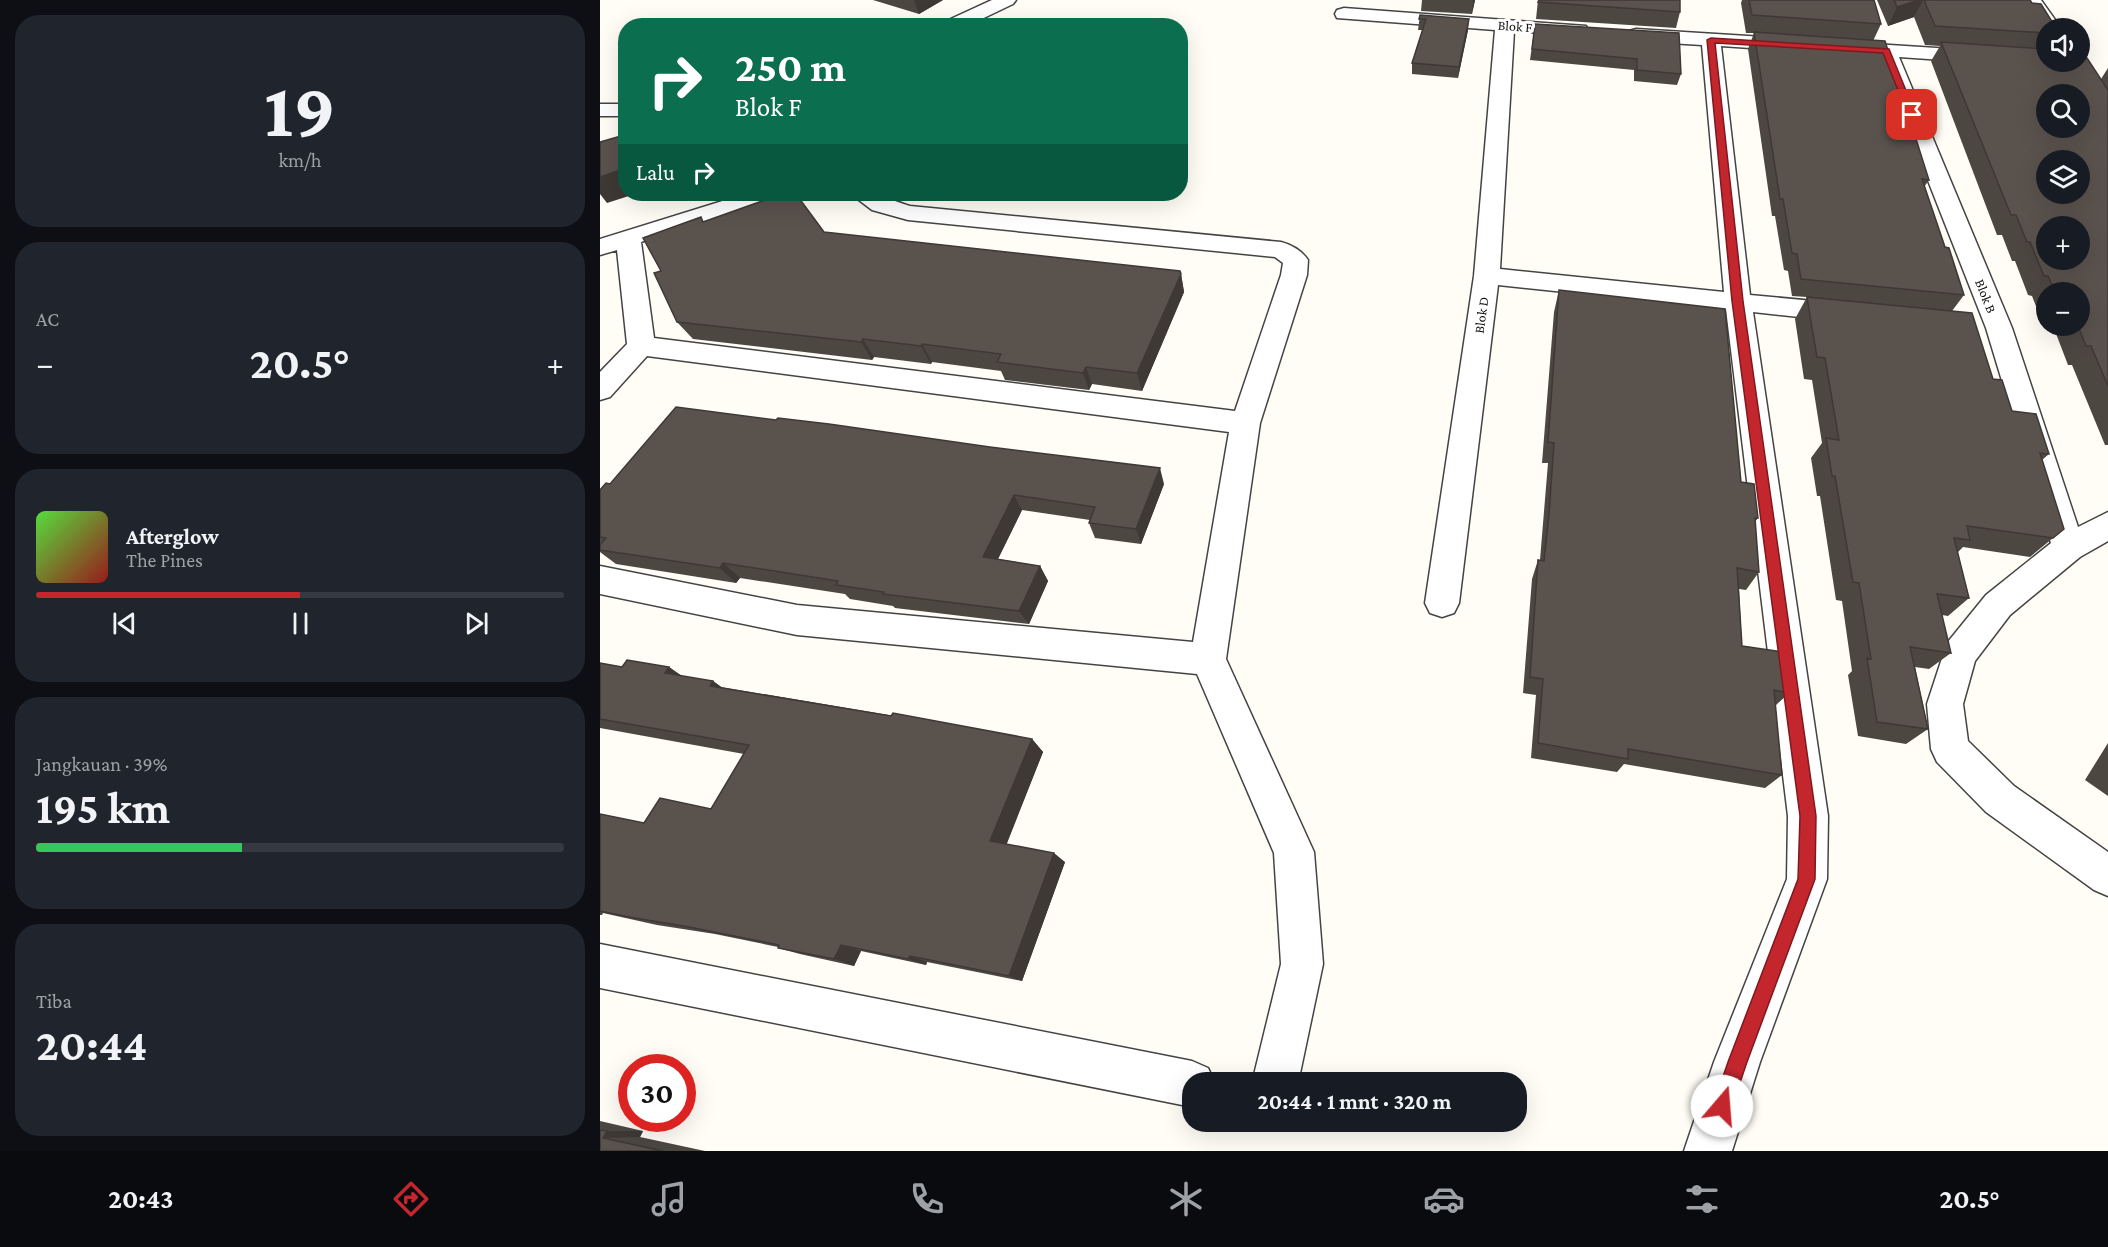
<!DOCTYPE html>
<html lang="id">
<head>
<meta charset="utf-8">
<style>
	:root { --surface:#171b24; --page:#20242c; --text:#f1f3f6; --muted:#9ea1a6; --line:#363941; --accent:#c4262e }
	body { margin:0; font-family:"Crimson Pro",serif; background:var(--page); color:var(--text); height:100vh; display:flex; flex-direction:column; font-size:22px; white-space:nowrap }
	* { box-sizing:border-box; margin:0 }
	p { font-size:20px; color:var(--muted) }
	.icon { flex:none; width:33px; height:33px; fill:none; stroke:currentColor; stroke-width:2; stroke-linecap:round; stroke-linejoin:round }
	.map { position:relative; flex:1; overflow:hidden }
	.side { display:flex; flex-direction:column; gap:15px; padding:15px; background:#0d0f14; width:600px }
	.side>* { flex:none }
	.banner { position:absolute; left:18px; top:18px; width:570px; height:183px; border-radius:24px; box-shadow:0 6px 24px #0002; background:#0b6e4f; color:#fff; overflow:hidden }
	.buttons { position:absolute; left:1436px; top:18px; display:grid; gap:12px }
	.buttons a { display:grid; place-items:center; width:54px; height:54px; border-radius:50%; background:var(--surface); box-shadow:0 6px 24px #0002; font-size:30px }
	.speed { position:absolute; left:18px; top:1054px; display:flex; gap:12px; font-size:30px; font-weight:700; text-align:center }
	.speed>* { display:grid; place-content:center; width:78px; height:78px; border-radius:50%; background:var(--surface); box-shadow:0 6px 24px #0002; line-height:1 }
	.speed .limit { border:9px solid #d22; background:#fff; color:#111 }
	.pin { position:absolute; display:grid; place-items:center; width:51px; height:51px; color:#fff; margin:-26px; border-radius:12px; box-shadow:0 3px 9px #0006 }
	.me { position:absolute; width:66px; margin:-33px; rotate:18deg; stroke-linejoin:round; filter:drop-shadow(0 0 4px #0008) }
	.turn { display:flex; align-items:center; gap:21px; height:126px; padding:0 18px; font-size:27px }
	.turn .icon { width:78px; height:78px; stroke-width:2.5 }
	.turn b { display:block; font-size:42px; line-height:51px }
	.then { display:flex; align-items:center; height:57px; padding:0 18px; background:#0003; gap:12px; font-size:22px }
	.big { font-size:45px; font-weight:700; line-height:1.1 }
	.side .widget { flex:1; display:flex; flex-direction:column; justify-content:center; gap:9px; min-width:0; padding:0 21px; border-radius:24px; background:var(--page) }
	.side .dial { align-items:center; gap:0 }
	.dial b { font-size:78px; line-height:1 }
	.song { display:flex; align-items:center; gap:18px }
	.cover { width:72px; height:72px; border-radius:9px; background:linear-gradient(135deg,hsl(110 70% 55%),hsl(0 70% 35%)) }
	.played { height:6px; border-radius:3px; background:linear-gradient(90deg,var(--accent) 50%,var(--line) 50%) }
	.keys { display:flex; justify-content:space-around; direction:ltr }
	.heat { display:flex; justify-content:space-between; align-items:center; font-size:33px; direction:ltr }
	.charge { height:9px; border-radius:4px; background:linear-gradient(90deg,#34c759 39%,var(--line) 0) }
	.trip { position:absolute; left:582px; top:1072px; width:345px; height:60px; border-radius:24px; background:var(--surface); box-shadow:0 6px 24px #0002; font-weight:700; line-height:60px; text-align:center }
	.tab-bar { display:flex; height:96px; justify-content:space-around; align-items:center; background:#090b0e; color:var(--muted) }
	.tab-bar .icon { width:42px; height:42px }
	.tab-bar .active { color:var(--accent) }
	.tab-bar b { font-size:27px; color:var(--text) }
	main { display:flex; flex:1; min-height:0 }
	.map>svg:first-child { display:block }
</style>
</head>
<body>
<main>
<section class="side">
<div class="widget dial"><b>19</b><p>km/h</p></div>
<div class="widget"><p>AC</p>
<div class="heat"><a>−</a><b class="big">20.5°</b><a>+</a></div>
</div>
<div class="widget">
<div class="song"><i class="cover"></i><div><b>Afterglow</b><p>The Pines</p></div></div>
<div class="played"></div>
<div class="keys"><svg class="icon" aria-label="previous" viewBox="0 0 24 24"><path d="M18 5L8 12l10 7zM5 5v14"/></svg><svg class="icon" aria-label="pause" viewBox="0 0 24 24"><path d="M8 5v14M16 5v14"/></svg><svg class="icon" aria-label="next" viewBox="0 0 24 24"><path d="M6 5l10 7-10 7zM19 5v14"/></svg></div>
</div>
<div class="widget"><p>Jangkauan · 39%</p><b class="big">195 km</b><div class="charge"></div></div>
<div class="widget"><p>Tiba</p><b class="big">20:44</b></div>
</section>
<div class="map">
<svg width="1508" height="1151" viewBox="0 0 1508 1151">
	<rect width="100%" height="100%" fill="#fffdf5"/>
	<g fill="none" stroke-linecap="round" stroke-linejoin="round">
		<defs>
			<path id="minor" d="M392 0H416L413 4 367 26H342L344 22Z
				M1423 0H1441L1461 28H1446L1445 32Z
				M744 8 986 26 988 30 986 34 979 36 914 31 900 269 1124 292 1102 45 1036 41 1029 39 1026 35 1029 31 1036 29 1194 39 1201 41 1204 45 1201 49 1194 51 1121 46 1150 295 1246 304 1255 307 1259 313 1255 319 1246 322 1153 312 1228 816 1227 879 1160 1062 1132 1151H1084L1114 1062 1187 879 1188 816 1126 309 898 285 859 603 854 613 842 617 830 613 825 603 874 276 895 30 737 18 735 14 737 10Z
				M1243 42 1446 55V62H1456L1453 65 1446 67 1299 57 1412 328 1478 527 1508 512V541L1480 557 1410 615 1375 661 1363 704 1368 741 1414 786 1508 852V896L1494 890 1386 812 1337 762 1331 749 1327 704 1347 643 1386 595 1451 543 1386 328 1279 56 1236 52 1233 48 1236 44Z
				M0 104H26V116H0Z
				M145 194H179L175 199 41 242 54 338 635 411 681 275 683 263 675 257 308 220 272 210 251 194C277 191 286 199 310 206L681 242C692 245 702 251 708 260L707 275 660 423 626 659 714 852 723 964 698 1083H652L681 964 674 853 597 674 197 635 0 594V566L197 605 593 642 629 432 47 356 10 397 0 400V372L27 344 17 250 0 255V239Z
				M0 944 592 1061 608 1068 615 1083H592V1107L0 988Z"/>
		</defs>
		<use href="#minor" stroke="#444" stroke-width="3"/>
		<use href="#minor" fill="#fff" fill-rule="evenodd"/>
	</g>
	<path fill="#4d4742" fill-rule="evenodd" d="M273 0H343L319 14Z
		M822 0H875L872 14 821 11Z
		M938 0 1080 12 1076 28 936 19Z
		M1142 0H1274L1281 24 1273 41 1329 180 1324 187 1345 247 1364 295 1352 311 1412 411 1449 454 1442 460 1464 529 1430 557 1363 547 1357 553 1369 598 1348 616 1342 615 1351 653 1329 669 1315 667 1328 729 1306 744 1258 736 1248 675 1252 671 1242 601 1236 600 1220 496H1217L1211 458 1222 443 1212 380 1204 379 1195 319 1207 297 1192 296 1188 271 1184 270 1175 216H1172L1148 49 1154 33H1146L1141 3Z
		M1277 0H1430L1446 28V62L1501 79 1508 68V445H1505L1472 365H1468L1455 331 1445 329 1432 296 1428 295 1415 261H1412L1402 235H1397L1331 61 1340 46 1325 45 1314 17 1288 26ZM1446 292H1479V326H1446Z
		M820 15 868 30 858 78 812 74V63L823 30H818Z
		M935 24 1081 74 1077 85 1034 81V70L930 60Z
		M104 222 224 232 581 274 584 292 542 391 492 384 489 390 405 380 401 371 332 362 331 364 274 357 272 360 93 339 77 322Z
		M959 290 1141 482 1158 518 1155 522 1159 572 1146 590 1139 589 1142 646 1189 693 1175 706 1182 775 1165 788 1024 764 1017 772 931 758 936 695 923 693 932 579 938 560H940L948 463H942L954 312Z
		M10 484H564L541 544 495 538 489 523 490 520 422 510 398 559 440 566 448 581 429 624 295 608 293 606 250 599 245 594 140 578 136 583 16 564 0 552V490Z
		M0 663 22 667H69L81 676 113 681 121 687 432 739 443 752 406 844 465 862 422 981 327 962 326 965 261 951 254 966 200 954 178 948V947L115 934 57 925 3 913 2 915H0V814L44 823 111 809 144 754 0 728Z
		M1508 743V796L1485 780Z
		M0 1121 43 1131 40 1137 105 1151H0Z"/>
	<path fill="#3f3936" d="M314 0H343L319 14Z
		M873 0H875L872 14Z
		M1319 0H1323L1314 17 1288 26 1297 7Z
		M869 19 868 30 858 78 859 67Z
		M26 168V194H35L7 203 0 194V177Z
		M581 274 584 292 542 391 537 373Z
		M263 339 274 357 272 360 261 342Z
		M322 344 332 362 331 364 321 346Z
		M486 367 492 384 489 390 483 373Z
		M560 468 564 484 541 544 536 529Z
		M414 495 422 510 392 571 383 557Z
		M123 563 140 578 136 583 120 568Z
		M440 566 448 581 429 624 419 611Z
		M69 667 91 682 65 673Z
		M113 681 134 696 110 686Z
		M432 739 443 752 404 851 390 841Z
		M454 853 465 862 422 981 409 976Z
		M241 945 261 951 254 966 234 959Z
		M310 956 327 962 326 965 308 959Z
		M7 1131H43L40 1137 3 1138Z"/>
	<path fill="#5a524d" stroke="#3f3936" stroke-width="1.5" fill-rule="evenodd" d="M939 0H1080V12L938 2Z
		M1149 0H1274L1281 24 1152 15Z
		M1294 0H1319L1297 7Z
		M1324 0H1430L1432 3 1441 4 1456 28H1446V33L1335 26Z
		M820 15 869 19 859 67 812 63 826 19H819Z
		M935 24 1079 33 1081 74 1037 70V59L932 49Z
		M1154 32 1285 41 1329 180 1322 179 1345 247 1349 248 1364 295 1201 279 1197 254 1192 253 1183 199H1180Z
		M1341 42 1446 49V62H1479V58H1487L1508 90V386L1491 346H1486L1478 326H1479V292H1455L1448 276H1444L1430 242H1427L1416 215H1411ZM1446 94H1479V128H1446ZM1446 160H1479V194H1446ZM1446 226H1479V260H1446Z
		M24 135 26 137V168L0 177V142Z
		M182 194H196L224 232 580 271 581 274 537 373 486 367 483 373 397 362 401 354 322 344 321 346 263 339 261 342 77 322 54 273 61 271 43 238 101 217 103 222Z
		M959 290 1125 309 1141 482 1154 484 1158 518H1155L1159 572 1137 568 1142 646 1183 652 1189 693 1174 690 1182 775 1028 749V759L938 743 943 679 930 677 938 560 944 561 949 514 954 443 948 442Z
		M1207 297 1372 313 1393 379 1402 380 1412 411 1436 414 1449 454 1440 453 1464 529 1453 538 1367 526 1370 540 1354 538 1369 598 1337 594 1351 653 1310 647 1328 729 1277 722 1267 658 1271 659 1259 583 1253 582 1235 476H1232L1226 438 1239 440 1225 358 1217 357Z
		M76 407 176 420 178 418 229 424 390 447 560 468 536 529 489 523 495 507 414 495 383 557 440 566 419 611 283 594 284 592 236 585 238 581 123 563 120 568 0 550V545L6 538 0 537V490L6 483 10 484Z
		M27 660 69 667 65 673 113 681 110 686 291 716 293 713 432 739 390 841 454 853 409 976 310 956 308 959 241 945 234 959 178 948 179 945 89 927 29 917 0 911V814L44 823 60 798 111 809 149 745 0 719V663L22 667Z
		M0 1130 7 1131 3 1138 63 1151H0Z"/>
	<path fill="#c4262e" stroke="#7f191e" stroke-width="1.5" d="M1111 38 1289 49 1316 115 1312 117 1308 115 1283 53 1115 43 1143 301 1216 816 1215 879 1147 1062 1132 1106 1129 1113 1122 1116 1116 1113 1113 1106 1128 1062 1198 879 1200 816 1132 301 1107 40Z"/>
	<g text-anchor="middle" stroke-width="6" stroke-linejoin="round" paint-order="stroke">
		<g font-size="14" fill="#111" stroke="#fff">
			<text transform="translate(915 26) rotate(4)" y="5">Blok F</text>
			<text transform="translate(1386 296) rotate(68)" y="5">Blok B</text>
			<text transform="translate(881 315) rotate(-82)" y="5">Blok D</text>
		</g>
	</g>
</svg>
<div class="buttons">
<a><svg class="icon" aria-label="sound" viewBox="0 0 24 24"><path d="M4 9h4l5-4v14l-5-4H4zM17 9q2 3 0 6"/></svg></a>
<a><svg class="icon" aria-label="search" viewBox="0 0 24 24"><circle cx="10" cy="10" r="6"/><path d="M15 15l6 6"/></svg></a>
<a><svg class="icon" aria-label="layers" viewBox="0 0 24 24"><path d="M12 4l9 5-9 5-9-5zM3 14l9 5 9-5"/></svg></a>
<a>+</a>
<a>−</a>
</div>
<div class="speed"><div class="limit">30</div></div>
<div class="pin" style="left:1312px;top:115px;background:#d93025"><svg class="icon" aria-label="arrive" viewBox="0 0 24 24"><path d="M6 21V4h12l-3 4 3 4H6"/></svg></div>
<svg class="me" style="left:1122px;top:1106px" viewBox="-20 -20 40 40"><circle r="19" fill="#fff"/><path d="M0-13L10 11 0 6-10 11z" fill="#c4262e"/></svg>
<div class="trip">20:44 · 1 mnt · 320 m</div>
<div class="banner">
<div class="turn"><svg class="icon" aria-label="right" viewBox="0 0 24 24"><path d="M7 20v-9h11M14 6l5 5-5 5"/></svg><div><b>250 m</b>Blok F</div></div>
<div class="then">Lalu<svg class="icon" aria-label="right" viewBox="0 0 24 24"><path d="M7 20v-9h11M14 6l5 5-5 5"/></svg></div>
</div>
</div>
</main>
<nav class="tab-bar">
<b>20:43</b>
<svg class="icon active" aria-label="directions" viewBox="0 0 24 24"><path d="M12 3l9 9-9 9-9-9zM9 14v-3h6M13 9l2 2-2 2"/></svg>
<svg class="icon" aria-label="music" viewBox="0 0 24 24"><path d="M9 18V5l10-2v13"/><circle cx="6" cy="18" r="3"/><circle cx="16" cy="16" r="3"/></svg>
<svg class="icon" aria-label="phone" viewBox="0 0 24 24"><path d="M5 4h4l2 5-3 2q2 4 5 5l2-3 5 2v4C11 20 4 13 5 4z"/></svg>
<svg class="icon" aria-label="climate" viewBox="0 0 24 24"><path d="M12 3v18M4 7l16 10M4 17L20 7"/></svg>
<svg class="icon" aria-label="car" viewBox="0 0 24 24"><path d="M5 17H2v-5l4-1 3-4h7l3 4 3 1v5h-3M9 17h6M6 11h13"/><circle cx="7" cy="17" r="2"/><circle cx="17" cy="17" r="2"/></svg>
<svg class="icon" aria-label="filters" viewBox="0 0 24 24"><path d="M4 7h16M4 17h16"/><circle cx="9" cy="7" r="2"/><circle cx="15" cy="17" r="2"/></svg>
<b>20.5°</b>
</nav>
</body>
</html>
